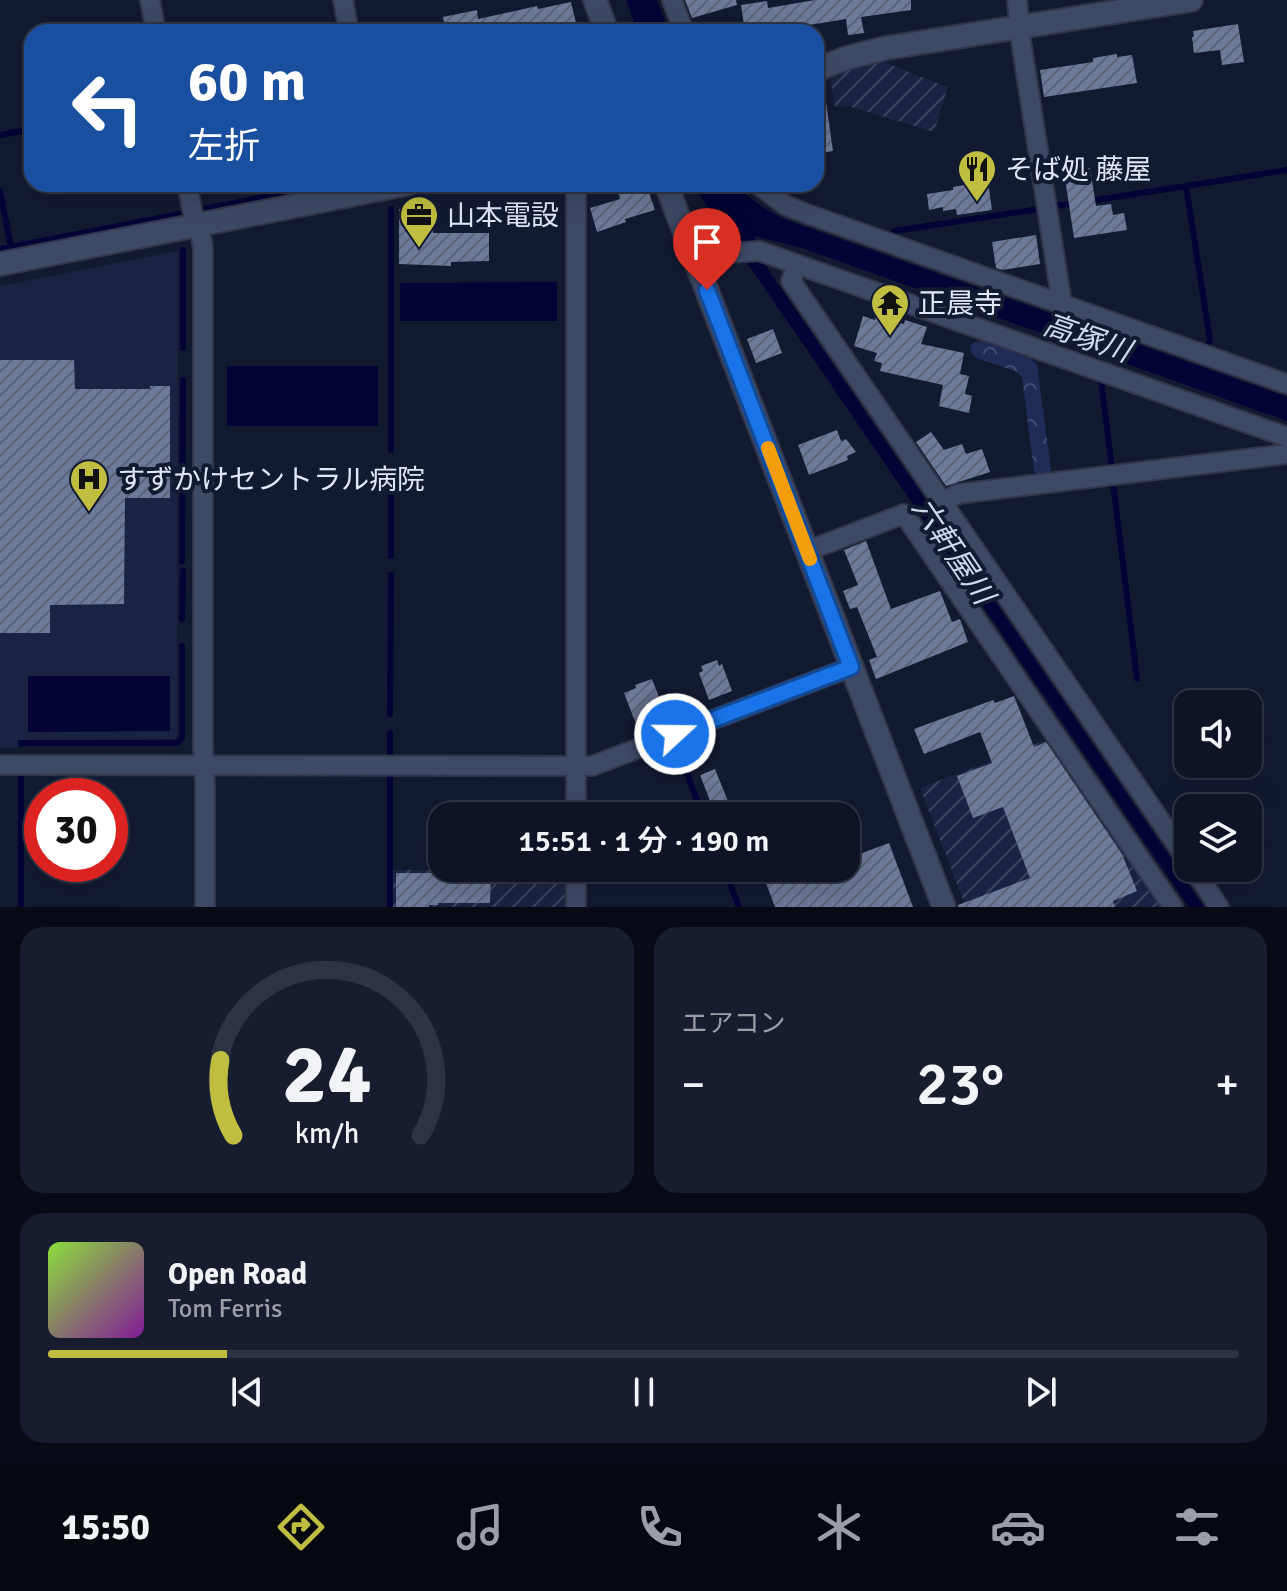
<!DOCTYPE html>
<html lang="ja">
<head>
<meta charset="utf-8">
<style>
	:root { --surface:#0e1426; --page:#171d2e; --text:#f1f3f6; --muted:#9b9ea7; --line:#2e3343; --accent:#c0be40 }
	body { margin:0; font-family:Signika,"Noto Sans JP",sans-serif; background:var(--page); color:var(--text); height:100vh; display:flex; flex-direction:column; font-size:30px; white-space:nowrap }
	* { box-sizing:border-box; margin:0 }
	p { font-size:26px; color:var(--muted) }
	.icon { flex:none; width:44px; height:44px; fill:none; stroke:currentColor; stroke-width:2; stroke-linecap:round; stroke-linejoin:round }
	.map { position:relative; height:907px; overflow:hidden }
	.details { display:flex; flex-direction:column; gap:20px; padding:20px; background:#080b15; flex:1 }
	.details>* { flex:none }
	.top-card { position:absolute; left:24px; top:24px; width:800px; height:168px; border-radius:24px; box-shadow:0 8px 32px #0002,0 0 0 2px var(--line); background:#1a4fa0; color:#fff; overflow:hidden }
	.tools { position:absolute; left:1174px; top:690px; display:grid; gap:16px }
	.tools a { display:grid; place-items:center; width:88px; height:88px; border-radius:16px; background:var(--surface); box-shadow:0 8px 32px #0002,0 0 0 2px var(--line); font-size:40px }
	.speed { position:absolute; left:24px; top:778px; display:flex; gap:16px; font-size:40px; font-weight:700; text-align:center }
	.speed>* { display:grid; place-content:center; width:104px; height:104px; border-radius:50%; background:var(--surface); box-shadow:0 8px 32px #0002,0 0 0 2px var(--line); line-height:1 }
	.speed .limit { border:12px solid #d22; background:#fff; color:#111 }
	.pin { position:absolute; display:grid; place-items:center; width:68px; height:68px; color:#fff; margin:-82px -34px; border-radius:50% 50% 50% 0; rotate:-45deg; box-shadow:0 0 8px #0007 }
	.pin .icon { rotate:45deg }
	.me { position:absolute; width:88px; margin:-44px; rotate:69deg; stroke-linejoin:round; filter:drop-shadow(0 0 6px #0008) }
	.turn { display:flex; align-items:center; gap:28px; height:168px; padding:0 32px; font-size:36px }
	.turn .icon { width:104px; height:104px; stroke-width:2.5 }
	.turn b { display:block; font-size:56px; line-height:68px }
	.big { font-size:60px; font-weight:600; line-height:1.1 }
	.details .tile { flex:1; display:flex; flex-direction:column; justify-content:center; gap:12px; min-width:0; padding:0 28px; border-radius:24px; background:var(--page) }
	.details .dial { align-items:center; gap:0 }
	.dial svg { height:208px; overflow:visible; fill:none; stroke:var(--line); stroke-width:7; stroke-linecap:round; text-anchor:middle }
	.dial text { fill:var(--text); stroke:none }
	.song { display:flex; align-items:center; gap:24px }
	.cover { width:96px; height:96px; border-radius:12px; background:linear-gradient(135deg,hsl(90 70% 55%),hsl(290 70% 35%)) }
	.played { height:8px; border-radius:4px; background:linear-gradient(90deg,var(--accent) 15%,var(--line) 15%) }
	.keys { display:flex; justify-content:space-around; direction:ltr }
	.heat { display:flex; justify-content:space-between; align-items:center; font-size:44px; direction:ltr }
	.details .tiles { flex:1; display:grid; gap:20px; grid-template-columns:1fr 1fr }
	.tile:last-child { grid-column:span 2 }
	.trip { position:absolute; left:428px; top:802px; width:432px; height:80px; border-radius:24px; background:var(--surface); box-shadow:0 8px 32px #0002,0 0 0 2px var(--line); font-weight:600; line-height:80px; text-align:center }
	.menu { display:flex; height:128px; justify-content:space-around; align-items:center; background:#06080f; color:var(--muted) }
	.menu .icon { width:56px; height:56px }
	.menu .on { color:var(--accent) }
	.menu b { font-size:36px; color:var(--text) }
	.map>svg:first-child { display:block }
</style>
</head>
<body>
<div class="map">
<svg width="1287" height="907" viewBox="0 0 1287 907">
	<defs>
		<pattern id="industrial-furrows" width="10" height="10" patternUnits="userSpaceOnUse" patternTransform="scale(2)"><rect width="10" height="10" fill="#1a2442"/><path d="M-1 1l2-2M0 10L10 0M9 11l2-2" fill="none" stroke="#3b445e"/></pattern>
		<pattern id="forest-crowns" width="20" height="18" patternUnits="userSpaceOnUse" patternTransform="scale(2)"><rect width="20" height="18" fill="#202c55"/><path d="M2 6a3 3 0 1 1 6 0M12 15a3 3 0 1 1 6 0" fill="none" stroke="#404b6e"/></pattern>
		<pattern id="building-hatch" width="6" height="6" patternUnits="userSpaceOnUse" patternTransform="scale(2)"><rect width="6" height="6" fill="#6d7998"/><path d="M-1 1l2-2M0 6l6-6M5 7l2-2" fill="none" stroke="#5c6479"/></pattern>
	</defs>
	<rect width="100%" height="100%" fill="#121a32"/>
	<path fill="#1a2442" d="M178 251 177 739 18 740V748H0V286Z"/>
	<path fill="url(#industrial-furrows)" d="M881 61 948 87 934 132 848 106 835 107 830 78 850 70Z
		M1046 740 1160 907H966L920 788Z
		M393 870H568V907H393Z"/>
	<path fill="url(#forest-crowns)" d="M982 341 1030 358 1037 365 1051 469 1049 475 1037 477 1034 471 1022 377 1015 371 976 358 971 353 970 346 975 342Z"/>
	<path fill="#030336" d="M626 0H657L669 32H638Z
		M693 184H736C751 201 768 212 789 221L1287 397V421L802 248 754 236 765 265 1204 907H1189L753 271 720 227Z
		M557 282V321H400V283Z
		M227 366H378V426H227Z
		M28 676H170V731L28 732Z"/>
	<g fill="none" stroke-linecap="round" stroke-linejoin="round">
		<path stroke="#030336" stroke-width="6" d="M0 135 32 129
			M0 191 11 247
			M1090 201 1186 186
			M1055 206 1075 203
			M204 209 331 184
			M894 231 1039 209
			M0 249 180 214
			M1207 347 1210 340 1186 186 1287 170
			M183 348V250
			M1101 380 1112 469
			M391 450V209
			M1113 482 1137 679
			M391 556V469
			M182 561 183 380
			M182 619 183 571
			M390 714 391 575
			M21 744V743H177L182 738V646
			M676 744 703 816
			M390 755V733
			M724 868 739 907
			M21 907V776
			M390 907V777"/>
	</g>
	<path fill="url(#building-hatch)" d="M685 0H736L737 5 692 18Z
		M815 0H911V10L861 17 864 33 848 35 846 19 797 27 798 32H745L741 5 767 1 768 8Z
		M571 2 576 23 529 32H446L443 17 477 10 478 19 537 6 538 9Z
		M1238 24 1244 62 1222 65 1220 50 1194 53 1192 37H1194L1193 31Z
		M1117 54V57L1132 55 1137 83 1044 97 1040 70 1093 62V58Z
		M826 102 833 151 816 154V103Z
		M1090 168 1096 206 1111 204 1113 215 1124 213 1127 230 1074 238 1064 172Z
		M988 181 992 210 957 215 956 209 943 211V207L929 210 927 194 953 190V187Z
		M616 184H646L655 210 625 219 626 222 597 232 590 208 620 199Z
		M399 209H433V233H489V261L451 262V266L399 264Z
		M1036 235 1040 264 1002 270 996 268 992 242Z
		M863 316 875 320 876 316 904 324 905 320 927 327 921 344 964 353 960 374 969 376 965 394 972 396 969 413 939 406 943 385 880 371 882 363 874 361 877 353 854 346Z
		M773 329 782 353 756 363 747 339Z
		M0 360H74L75 389H150V386H170V498H125L124 604 50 605V633H0Z
		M837 430 841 441 846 439 856 452 847 456 848 460 809 475 798 445Z
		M931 432 944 450 962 444 966 454 982 449 990 472 946 486 916 442Z
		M866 541 891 609 940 591 952 622 960 619 968 642 876 679 869 660 877 657 857 607 850 609 843 591 858 585 844 550Z
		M717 660 719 666 722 664 732 691 709 700 699 673 703 671 701 666Z
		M652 679 665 712 636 724 624 693 636 688 635 685Z
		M1014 696 1034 747 1046 742 1122 854 1137 891 1113 901 1115 907H958V905L1030 878 1003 807 973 818 957 776 992 763 980 732 924 754 914 729 993 700 995 703Z
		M715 769 734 816H716L700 775Z
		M889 843 913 907H775L766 883 806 868H846V859Z
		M449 871H491L490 903H438V905H429V907H396V873H449Z"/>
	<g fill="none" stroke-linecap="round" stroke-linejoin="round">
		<defs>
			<path id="minor" d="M150 0 156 32
				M343 0 349 32
				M672 0 684 32
				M1017 0 1021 41 1062 304
				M187 184 195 225
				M757 184 785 205 802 212 1287 384
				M199 224 203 248V747L205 785V907
				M696 261 714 254 759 251 1287 437
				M797 264 791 281 1188 861
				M943 504 957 494 1287 454
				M807 551 904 514 1173 907
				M0 765 592 766 851 667
				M576 816V184
				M1193 868 1219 907
				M576 907V868"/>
			<path id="tertiary" d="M595 0 607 32
				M816 70 846 58 886 48 1191 0
				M666 184 944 907
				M0 264 406 184"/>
		</defs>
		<use href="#minor" stroke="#33364a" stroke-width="22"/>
		<use href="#tertiary" stroke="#33364a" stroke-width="26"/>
		<use href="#minor" stroke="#3e4965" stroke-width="18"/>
		<use href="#tertiary" stroke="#3e4965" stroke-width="22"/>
	</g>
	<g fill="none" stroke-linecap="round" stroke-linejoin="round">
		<defs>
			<path id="route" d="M675 734 851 667 707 290"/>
		</defs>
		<use href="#route" stroke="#114b97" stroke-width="20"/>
		<use href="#route" stroke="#1a73e8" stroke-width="14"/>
		<path stroke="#f59e0b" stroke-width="14" d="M768 448 810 559"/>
	</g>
	<defs>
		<symbol id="restaurant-pin" viewBox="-11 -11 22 30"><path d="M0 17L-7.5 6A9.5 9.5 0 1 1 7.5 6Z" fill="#c0be40" stroke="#121a32"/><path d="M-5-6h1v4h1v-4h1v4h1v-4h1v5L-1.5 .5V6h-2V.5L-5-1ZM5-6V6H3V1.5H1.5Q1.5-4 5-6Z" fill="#111"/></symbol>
		<symbol id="office-pin" viewBox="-11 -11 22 30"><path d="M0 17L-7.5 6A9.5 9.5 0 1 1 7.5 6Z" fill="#c0be40" stroke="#121a32"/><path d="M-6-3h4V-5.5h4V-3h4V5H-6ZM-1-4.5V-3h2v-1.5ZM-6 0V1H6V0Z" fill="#111"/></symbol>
		<symbol id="temple-pin" viewBox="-11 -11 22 30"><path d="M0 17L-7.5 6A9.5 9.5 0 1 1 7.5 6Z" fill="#c0be40" stroke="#121a32"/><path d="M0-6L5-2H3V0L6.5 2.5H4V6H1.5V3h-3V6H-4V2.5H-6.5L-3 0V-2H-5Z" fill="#111"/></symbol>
		<symbol id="hospital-pin" viewBox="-11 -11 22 30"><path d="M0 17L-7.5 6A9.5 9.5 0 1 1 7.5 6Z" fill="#c0be40" stroke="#121a32"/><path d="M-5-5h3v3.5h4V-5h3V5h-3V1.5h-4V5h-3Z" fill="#111"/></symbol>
	</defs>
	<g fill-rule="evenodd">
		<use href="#restaurant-pin" x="955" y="147" width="44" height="60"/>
		<use href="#office-pin" x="397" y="193" width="44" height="60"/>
		<use href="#temple-pin" x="868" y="281" width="44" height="60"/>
		<use href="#hospital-pin" x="67" y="457" width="44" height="60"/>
	</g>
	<g text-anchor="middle" stroke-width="8" stroke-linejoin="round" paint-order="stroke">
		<g font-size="28" fill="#e0e7f8" stroke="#121a32" text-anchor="start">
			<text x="1005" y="179">そば処 藤屋</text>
			<text x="447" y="225">山本電設</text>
			<text x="918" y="313">正晨寺</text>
			<text x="117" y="489">すずかけセントラル病院</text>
		</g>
		<g font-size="30" font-style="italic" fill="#d0d8ed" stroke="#121a32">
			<text transform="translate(1087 338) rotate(19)" y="10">高塚川</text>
			<text transform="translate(953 551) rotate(56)" y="10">六軒屋川</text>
		</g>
	</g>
</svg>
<div class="tools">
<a><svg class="icon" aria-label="sound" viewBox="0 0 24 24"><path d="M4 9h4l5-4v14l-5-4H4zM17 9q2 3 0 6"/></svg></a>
<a><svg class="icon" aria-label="layers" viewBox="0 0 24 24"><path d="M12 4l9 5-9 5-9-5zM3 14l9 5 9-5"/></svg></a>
</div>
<div class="speed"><div class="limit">30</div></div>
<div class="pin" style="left:707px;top:290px;background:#d93025"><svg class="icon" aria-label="arrive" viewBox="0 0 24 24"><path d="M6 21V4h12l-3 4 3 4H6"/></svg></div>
<svg class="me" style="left:675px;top:734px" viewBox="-20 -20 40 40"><circle r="17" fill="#1a73e8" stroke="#fff" stroke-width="3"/><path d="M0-11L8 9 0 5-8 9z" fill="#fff"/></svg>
<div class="trip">15:51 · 1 分 · 190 m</div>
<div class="top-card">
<div class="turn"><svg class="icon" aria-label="left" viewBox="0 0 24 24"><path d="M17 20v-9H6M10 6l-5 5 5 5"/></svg><div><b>60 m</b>左折</div></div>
</div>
</div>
<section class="details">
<div class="tiles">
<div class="tile dial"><svg viewBox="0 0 100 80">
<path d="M14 69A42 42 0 1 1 86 69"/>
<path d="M14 69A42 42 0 0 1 9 40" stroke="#c0be40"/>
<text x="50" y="56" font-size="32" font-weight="700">24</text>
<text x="50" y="72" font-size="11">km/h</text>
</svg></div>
<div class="tile"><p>エアコン</p>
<div class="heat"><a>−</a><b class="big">23°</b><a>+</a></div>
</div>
<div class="tile">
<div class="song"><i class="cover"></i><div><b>Open Road</b><p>Tom Ferris</p></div></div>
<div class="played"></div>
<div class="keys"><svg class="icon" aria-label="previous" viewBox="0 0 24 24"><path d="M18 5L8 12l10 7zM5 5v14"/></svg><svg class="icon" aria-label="pause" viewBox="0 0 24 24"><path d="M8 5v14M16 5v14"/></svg><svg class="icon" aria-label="next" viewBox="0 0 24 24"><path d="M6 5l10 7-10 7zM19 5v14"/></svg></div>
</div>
</div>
</section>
<nav class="menu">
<b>15:50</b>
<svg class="icon on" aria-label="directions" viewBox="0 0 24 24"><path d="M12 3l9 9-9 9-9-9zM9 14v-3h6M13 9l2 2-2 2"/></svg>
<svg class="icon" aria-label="music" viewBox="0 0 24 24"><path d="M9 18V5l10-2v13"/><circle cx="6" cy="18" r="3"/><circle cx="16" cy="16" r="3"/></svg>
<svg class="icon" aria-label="phone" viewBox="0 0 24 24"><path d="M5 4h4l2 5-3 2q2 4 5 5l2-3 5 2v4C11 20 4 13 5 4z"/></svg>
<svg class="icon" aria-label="climate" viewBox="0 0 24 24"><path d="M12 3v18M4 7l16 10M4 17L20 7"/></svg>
<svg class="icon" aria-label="car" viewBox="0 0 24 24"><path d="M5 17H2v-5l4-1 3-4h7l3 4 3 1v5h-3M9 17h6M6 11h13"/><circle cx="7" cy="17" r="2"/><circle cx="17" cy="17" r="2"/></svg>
<svg class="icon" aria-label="filters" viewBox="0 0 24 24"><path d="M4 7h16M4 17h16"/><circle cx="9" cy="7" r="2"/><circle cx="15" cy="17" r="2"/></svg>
</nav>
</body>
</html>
